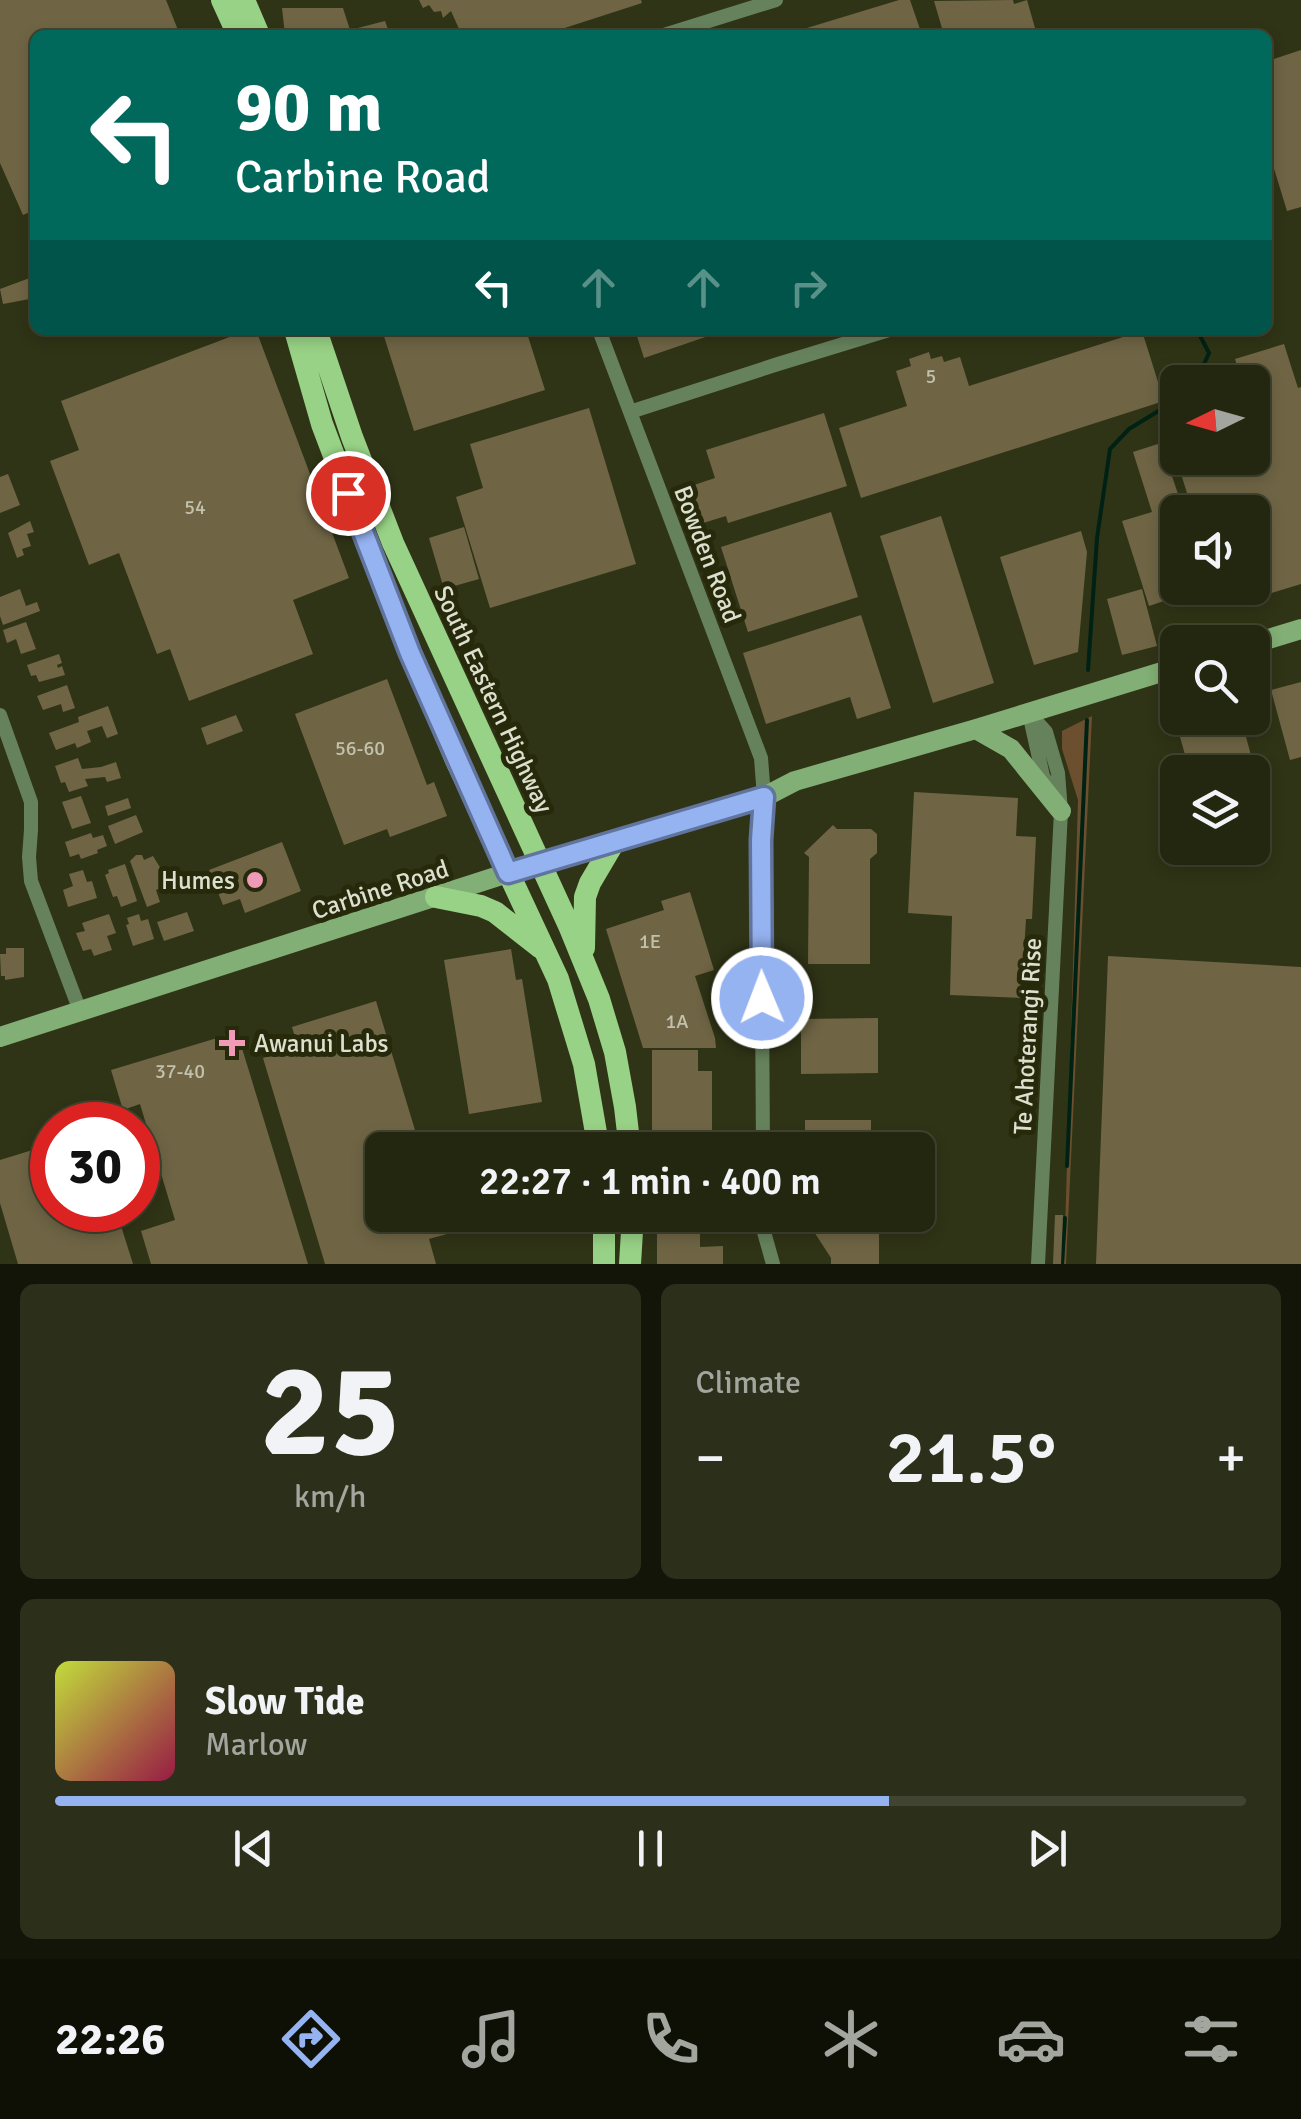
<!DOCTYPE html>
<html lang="en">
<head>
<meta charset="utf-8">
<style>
	:root { --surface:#242710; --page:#2c2f19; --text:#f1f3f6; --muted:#a3a59f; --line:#414430; --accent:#95b2f1 }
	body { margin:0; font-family:Signika,sans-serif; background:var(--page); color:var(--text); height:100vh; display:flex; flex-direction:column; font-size:38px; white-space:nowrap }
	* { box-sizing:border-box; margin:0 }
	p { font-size:32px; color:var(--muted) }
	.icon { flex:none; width:55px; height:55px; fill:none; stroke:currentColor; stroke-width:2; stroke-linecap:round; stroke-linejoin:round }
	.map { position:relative; height:1264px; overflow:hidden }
	.side { display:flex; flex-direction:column; gap:20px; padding:20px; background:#141509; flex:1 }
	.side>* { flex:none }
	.guide { position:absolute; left:30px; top:30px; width:1242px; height:305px; border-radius:15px; box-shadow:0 5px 15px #0003,0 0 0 2px var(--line); background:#00695c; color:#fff; overflow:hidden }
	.needle { width:65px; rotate:265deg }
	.tools { position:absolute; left:1160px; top:365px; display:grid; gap:20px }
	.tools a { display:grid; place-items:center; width:110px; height:110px; border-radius:15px; background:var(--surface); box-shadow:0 5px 15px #0003,0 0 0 2px var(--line); font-size:50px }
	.speed { position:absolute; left:30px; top:1102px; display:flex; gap:20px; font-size:50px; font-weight:700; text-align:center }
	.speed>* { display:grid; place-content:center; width:130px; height:130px; border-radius:50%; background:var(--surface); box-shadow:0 5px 15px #0003,0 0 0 2px var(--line); line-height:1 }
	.speed .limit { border:15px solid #d22; background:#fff; color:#111 }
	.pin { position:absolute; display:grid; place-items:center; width:85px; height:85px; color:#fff; margin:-42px; border:5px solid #fff; border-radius:50%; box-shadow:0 2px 10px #0007 }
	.me { position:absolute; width:110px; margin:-55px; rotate:359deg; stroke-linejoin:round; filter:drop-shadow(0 0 8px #0008) }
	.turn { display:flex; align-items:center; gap:35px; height:210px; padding:0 40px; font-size:45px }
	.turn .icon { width:130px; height:130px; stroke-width:2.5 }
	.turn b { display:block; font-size:70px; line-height:85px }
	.lanes { display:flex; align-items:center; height:95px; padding:0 40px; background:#0003; justify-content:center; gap:50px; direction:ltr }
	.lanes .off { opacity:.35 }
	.big { font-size:75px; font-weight:600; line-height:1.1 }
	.side .tile { flex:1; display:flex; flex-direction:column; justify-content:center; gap:15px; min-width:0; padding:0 35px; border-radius:15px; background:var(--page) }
	.side .dial { align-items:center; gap:0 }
	.dial b { font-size:130px; line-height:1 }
	.song { display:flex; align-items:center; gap:30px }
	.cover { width:120px; height:120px; border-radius:15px; background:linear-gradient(135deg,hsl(70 70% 55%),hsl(340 70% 35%)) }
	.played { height:10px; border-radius:5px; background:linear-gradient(90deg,var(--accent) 70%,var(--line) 70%) }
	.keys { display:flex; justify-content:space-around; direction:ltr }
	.heat { display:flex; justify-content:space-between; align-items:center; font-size:55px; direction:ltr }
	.side .tiles { flex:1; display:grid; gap:20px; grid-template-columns:1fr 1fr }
	.tile:last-child { grid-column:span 2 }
	.trip { position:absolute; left:365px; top:1132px; width:570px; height:100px; border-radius:15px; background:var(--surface); box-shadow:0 5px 15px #0003,0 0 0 2px var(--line); font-weight:600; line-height:100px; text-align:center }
	.tab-bar { display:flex; height:160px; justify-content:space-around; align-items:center; background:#0e1006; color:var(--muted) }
	.tab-bar .icon { width:70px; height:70px }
	.tab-bar .on { color:var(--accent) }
	.tab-bar b { font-size:45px; color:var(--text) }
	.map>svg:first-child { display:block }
</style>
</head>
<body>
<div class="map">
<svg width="1301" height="1264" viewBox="0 0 1301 1264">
	<rect width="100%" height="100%" fill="#303416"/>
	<path fill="#6c4f2e" d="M1092 716 1066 1264H1064L1078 800 1062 749V731Z"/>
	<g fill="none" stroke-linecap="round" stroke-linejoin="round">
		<path stroke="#002214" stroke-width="4" d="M1196 382 1209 353 1197 330
			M1088 670 1097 538 1110 449 1129 429 1178 399
			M1067 1166 1087 720
			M1062 1264 1065 1218"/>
	</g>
	<path fill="#6f6545" d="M0 0H166L180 35H35V210L23 215 0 163Z
		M419 0H641L642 3 543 35H467L460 31 451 11 443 18 441 11 434 12 429 5 423 8Z
		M899 0H910L922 35H798L797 31Z
		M1013 0 1014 4 1027 0 1037 35H944L934 1Z
		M282 8H343L350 30 385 21 390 35H285Z
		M1301 50V207L1287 211 1268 149V61Z
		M35 276V298L3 304 0 289Z
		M248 330H256L349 578 293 600 313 654 189 701 170 649 157 654 119 553 89 565 50 461 79 450 61 401Z
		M382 330H526L545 390 414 431Z
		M635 330H723V331L644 358Z
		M1142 331 1164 401 861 498 839 428 907 406 896 371 911 366 909 359 929 352 931 359 942 356 944 362 960 357 969 386Z
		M1284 344 1298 388 1301 387V584L1259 597 1252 577V512H1193L1176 458H1252V382H1242L1235 359Z
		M589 408 636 564 490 608 456 497 483 488 470 444Z
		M824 413 847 486 728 523 726 516 700 524 688 487 715 478 706 450Z
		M1161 443 1184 512H1178V588H1203L1149 606 1122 521 1152 512 1133 452Z
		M8 474 20 505 0 513V477Z
		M831 512 858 597 748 632 721 547Z
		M941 516 994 683 933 703 880 536Z
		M30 521 34 532 27 534 31 546 22 549 24 555 17 558 8 533Z
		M464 527 479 579 444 589 429 538Z
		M1081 531 1087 552 1078 652 1034 665 1000 557Z
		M20 589 26 606 37 602 40 611 3 625 0 616V597Z
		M1142 589 1157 646 1122 655 1107 599Z
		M861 615 891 708 857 719 850 697 766 724 743 653Z
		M26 622 36 649 21 654 16 639 7 643 3 630Z
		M59 654 62 663 57 665 58 668 62 666 65 675 39 682 36 675 31 676 27 665Z
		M387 679 427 785 434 782 447 816 390 837 387 829 344 845 295 714Z
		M1301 682V757L1290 760 1271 690Z
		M67 685 75 708 63 712 61 704 43 710 37 696Z
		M108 706 118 734 107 738 102 726 87 731 91 742 77 748 75 743 56 750 49 733 79 722 78 717Z
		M236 715 243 731 207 745 201 728Z
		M1195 718H1241L1257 778 1252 779V772H1190L1176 723Z
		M78 758 82 769 101 767 116 762 121 778 107 782 105 777 85 779 88 786 69 792 65 782 61 783 55 766Z
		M914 792 1018 798 1016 836 1036 837 1032 919H1026L1021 998 950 995 952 916 908 913Z
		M81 796 91 823 72 829 62 802Z
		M128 798 131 808 108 816 105 806Z
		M136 815 143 832 115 844 108 826Z
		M833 825 837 829H871L877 834V853L870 859V964H808L809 857 804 853Z
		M91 833 93 838 103 835 107 846 97 850 98 853 81 859 79 854 70 857 65 842Z
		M282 842 301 891 245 913 240 899 223 905 209 870Z
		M136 855H142L144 860 153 856 161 869 167 867 173 883 156 890 160 902 147 907 130 861Z
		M125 864 137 901 121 907 117 896 113 897 105 875 109 873 108 870Z
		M83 870 87 882 92 881 97 898 68 907 63 890 73 886 69 874Z
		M690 892 714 970 695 976 715 1038 716 1048H643L606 929 664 910 661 901Z
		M187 912 194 931 164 941 157 922Z
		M109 914 116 933 107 936 112 950 94 956 91 949 83 951 76 933 85 931 82 923Z
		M139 914 141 921 148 919 154 939 133 946 126 925 129 924 127 918Z
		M6 948H24V977L5 980V976H1L0 954H6Z
		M511 949 516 980 522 979 542 1102 469 1114 444 960Z
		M1108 956 1301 967V1264H1096Z
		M376 1001 421 1150H382V1215H441L447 1234 429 1239 436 1264H325L263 1058 298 1047 292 1027Z
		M878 1018V1073L801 1074V1019Z
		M237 1032 308 1264H151L141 1231 175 1220 140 1104 123 1110 111 1070Z
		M652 1050H698V1071H712V1139H652Z
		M805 1120H871V1150H805Z
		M52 1144V1210H116L133 1264H18L0 1203V1160Z
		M657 1215H700V1247L723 1246V1264H657Z
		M811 1215H848V1222L879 1223V1264H831V1258L807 1221Z
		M1055 1215H1063L1061 1264H1053Z"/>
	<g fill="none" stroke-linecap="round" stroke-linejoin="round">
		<path stroke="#66825d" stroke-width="14" d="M664 35 776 0
			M599 330 761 758 764 797 761 840 763 1150
			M630 412 778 364 889 330
			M1029 713 1046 732 1058 773 1061 811 1038 1264
			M1029 713 1043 776 1050 788
			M0 715 31 802V830L29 857 31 881 80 1011
			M764 1215V1232L773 1264"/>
		<path stroke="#82af75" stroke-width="20" d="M1252 644 1301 629
			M976 729 1011 749 1061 811
			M0 1037 508 873 764 797 795 781 976 729 1178 667"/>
		<path stroke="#98d286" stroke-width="22" d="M222 0 238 35
			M244 0 259 35
			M295 330 322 424 387 596 455 758 558 979 584 1064 599 1150
			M316 330 352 437 393 543 570 928 599 999 615 1052 625 1107 630 1150
			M436 897 481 906 495 912 541 948
			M584 948 585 897 590 883 613 844
			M604 1215V1264
			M630 1264 633 1215"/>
	</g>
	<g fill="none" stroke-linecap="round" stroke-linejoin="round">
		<defs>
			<path id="route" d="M348 493 410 653 508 873 764 797 761 840 762 998"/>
		</defs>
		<use href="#route" stroke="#61749d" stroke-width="25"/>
		<use href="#route" stroke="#95b2f1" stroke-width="18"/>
	</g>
	<g fill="#f09ab7" stroke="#262a0b" stroke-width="4">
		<circle cx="255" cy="880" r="10"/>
		<path d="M227 1028h10v10h10v10h-10v10h-10v-10h-10v-10h10z"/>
	</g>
	<g text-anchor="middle" stroke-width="10" stroke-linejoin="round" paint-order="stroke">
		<g font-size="20" fill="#c2c1ac">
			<text x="931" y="383">5</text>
			<text x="195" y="514">54</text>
			<text x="360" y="755">56-60</text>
			<text x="650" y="948">1E</text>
			<text x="677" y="1028">1A</text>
			<text x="180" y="1078">37-40</text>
		</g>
		<g font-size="25" fill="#dde0ce" stroke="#262a0b">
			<text transform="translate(708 554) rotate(69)" y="9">Bowden Road</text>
			<text transform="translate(494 699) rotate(65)" y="9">South Eastern Highway</text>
			<text transform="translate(380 889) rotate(-18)" y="9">Carbine Road</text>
			<text transform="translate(1027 1036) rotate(-87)" y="9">Te Ahoterangi Rise</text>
		</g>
		<g font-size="25" fill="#dde0ce" stroke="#262a0b" text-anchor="end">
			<text x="235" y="889">Humes</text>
			<text x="254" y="1052" text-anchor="start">Awanui Labs</text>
		</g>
	</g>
</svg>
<div class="tools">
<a><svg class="needle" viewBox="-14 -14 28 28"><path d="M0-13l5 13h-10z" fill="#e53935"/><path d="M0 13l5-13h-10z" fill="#a3a59f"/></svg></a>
<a><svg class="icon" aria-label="sound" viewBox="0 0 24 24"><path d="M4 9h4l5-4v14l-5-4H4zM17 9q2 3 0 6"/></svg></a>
<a><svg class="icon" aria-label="search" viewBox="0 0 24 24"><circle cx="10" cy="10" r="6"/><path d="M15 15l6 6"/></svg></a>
<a><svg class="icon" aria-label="layers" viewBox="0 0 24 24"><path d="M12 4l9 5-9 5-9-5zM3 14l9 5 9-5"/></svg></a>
</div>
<div class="speed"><div class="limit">30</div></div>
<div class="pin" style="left:348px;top:493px;background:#d93025"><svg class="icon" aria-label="arrive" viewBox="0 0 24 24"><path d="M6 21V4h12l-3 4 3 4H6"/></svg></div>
<svg class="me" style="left:762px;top:998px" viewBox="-20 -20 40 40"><circle r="17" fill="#95b2f1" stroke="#fff" stroke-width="3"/><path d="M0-11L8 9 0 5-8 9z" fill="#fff"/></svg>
<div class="trip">22:27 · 1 min · 400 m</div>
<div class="guide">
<div class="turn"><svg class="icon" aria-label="left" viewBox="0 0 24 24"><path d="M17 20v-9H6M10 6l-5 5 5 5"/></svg><div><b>90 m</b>Carbine Road</div></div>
<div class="lanes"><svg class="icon" aria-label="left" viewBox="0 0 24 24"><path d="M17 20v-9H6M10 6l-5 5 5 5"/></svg><svg class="icon off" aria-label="ahead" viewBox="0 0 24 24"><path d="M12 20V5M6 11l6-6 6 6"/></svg><svg class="icon off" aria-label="ahead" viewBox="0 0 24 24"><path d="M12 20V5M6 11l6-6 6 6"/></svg><svg class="icon off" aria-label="right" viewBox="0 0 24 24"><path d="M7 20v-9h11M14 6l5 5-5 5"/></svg></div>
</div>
</div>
<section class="side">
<div class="tiles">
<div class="tile dial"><b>25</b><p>km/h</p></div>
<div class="tile"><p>Climate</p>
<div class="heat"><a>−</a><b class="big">21.5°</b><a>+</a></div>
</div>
<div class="tile">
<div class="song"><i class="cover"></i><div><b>Slow Tide</b><p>Marlow</p></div></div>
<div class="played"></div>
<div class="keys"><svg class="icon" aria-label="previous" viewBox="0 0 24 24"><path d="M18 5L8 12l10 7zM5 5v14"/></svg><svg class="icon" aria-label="pause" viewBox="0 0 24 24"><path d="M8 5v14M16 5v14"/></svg><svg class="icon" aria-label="next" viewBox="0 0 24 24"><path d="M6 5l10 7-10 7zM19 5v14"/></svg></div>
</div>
</div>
</section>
<nav class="tab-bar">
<b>22:26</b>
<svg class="icon on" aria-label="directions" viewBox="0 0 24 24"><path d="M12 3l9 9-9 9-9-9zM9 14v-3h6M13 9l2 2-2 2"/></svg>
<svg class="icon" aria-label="music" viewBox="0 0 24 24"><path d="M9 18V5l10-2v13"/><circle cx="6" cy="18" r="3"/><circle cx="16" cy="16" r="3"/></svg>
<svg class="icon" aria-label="phone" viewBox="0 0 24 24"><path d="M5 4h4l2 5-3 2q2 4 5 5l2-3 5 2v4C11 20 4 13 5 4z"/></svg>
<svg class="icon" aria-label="climate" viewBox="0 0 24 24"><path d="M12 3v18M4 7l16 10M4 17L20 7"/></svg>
<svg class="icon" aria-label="car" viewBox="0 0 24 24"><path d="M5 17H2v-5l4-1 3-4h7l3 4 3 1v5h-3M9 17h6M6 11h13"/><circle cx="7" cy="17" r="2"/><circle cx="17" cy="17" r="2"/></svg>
<svg class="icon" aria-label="filters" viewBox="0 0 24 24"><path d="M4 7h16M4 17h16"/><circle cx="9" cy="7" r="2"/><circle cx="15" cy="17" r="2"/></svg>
</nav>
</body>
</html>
